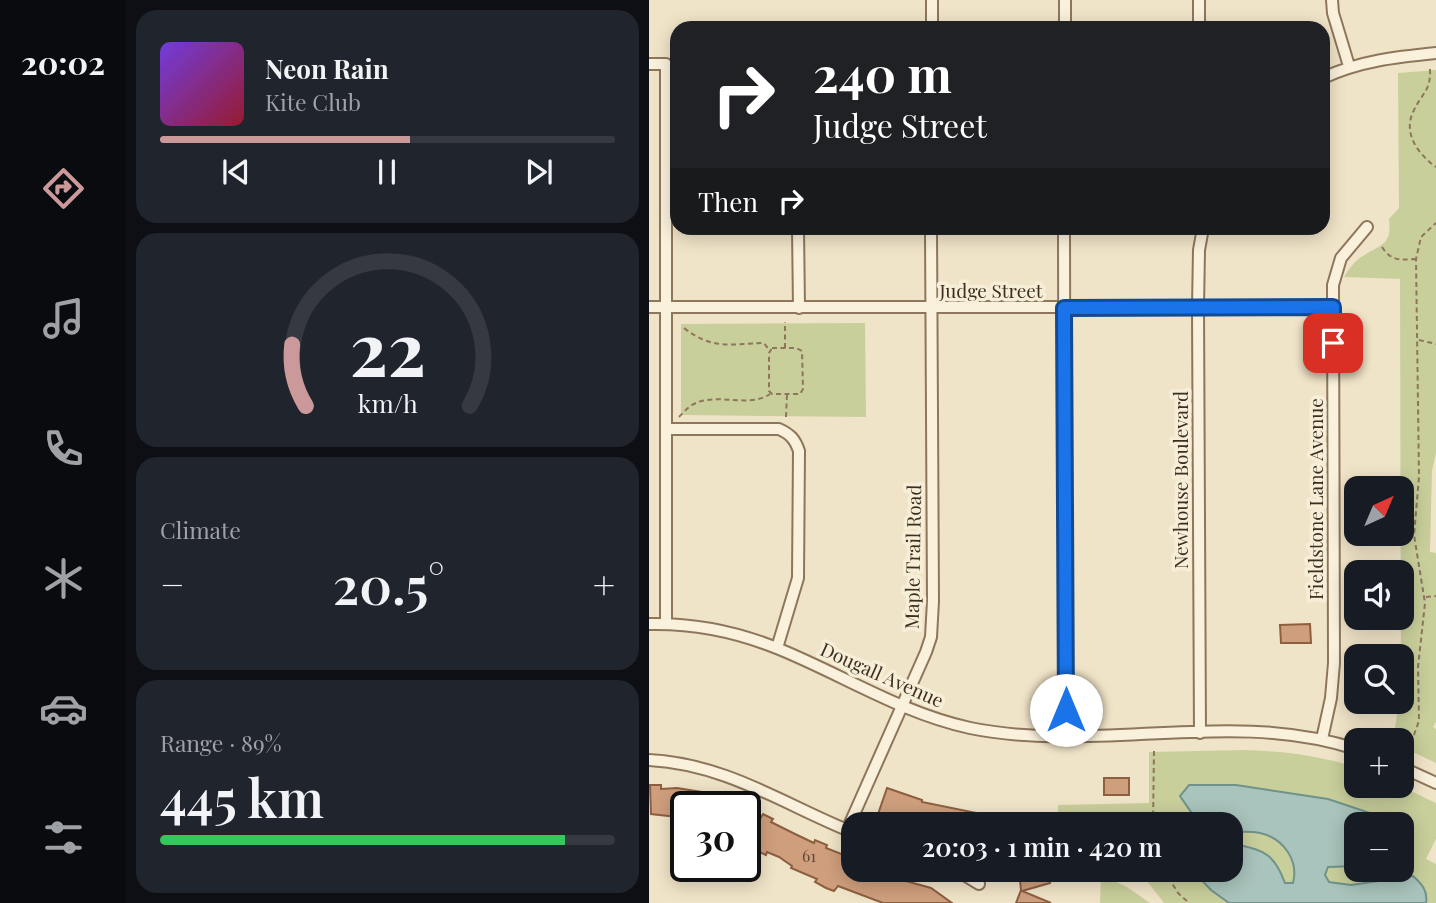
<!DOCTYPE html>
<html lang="en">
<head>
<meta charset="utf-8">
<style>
	:root { --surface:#171b24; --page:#20242c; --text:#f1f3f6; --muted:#9ea1a6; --line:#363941; --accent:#cc999b }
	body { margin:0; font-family:"Playfair Display",serif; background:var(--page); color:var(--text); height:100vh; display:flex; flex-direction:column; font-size:26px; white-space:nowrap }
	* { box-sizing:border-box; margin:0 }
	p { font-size:23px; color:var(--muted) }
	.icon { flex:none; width:38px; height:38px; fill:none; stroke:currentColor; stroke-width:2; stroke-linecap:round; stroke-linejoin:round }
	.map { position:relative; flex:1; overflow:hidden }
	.details { display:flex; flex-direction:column; gap:10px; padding:10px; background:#0d0f14; width:523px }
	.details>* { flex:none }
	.top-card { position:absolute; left:21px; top:21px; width:660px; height:214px; border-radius:21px; box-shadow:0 4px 18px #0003; background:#202124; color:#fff; overflow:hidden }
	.needle { width:46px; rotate:44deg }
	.controls { position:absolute; left:695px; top:476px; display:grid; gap:14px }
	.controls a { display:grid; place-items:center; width:70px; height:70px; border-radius:14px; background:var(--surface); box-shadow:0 4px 18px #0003; font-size:35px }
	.speed { position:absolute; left:21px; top:791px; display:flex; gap:14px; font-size:35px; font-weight:700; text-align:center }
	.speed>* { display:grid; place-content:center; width:91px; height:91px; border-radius:50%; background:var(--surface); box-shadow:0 4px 18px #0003; line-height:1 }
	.speed .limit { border:4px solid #111; border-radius:10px; background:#fff; color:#111 }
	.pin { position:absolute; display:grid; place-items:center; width:60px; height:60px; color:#fff; margin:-30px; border-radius:14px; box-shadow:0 4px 10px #0006 }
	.me { position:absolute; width:77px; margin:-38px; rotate:0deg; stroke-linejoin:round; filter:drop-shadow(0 0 5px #0008) }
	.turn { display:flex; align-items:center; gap:24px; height:147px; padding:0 28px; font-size:32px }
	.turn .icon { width:91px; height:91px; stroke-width:2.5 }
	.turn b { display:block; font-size:49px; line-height:60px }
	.then { display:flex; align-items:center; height:66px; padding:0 28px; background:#0003; gap:14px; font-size:26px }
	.big { font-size:52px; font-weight:600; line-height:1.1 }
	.details .card { flex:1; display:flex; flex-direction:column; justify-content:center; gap:10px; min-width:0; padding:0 24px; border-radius:21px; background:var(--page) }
	.details .dial { align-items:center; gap:0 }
	.dial svg { height:182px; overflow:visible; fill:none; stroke:var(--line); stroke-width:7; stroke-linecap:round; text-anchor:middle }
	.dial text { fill:var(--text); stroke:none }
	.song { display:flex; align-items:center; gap:21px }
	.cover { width:84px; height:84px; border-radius:10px; background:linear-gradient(135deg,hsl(260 70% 55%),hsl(350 70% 35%)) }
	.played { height:7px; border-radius:4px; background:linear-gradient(90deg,var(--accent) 55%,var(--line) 55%) }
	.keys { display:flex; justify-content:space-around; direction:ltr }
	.heat { display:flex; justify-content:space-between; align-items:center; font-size:38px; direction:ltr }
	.charge { height:10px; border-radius:5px; background:linear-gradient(90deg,#34c759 89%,var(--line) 0) }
	.trip { position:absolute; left:192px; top:812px; width:402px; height:70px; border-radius:21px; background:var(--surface); box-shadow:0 4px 18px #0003; font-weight:600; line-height:70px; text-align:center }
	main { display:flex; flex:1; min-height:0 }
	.tabs { display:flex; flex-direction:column; width:126px; justify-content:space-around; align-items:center; background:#090b0e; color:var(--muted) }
	.tabs .icon { width:49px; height:49px }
	.tabs .selected { color:var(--accent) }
	.tabs b { font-size:32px; color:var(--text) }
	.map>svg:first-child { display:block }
</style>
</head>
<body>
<main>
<nav class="tabs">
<b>20:02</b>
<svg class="icon selected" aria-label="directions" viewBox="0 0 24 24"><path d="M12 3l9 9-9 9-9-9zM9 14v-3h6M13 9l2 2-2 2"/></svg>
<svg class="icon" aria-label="music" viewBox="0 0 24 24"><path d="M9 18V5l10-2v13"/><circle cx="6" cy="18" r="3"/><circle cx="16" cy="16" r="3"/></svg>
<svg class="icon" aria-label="phone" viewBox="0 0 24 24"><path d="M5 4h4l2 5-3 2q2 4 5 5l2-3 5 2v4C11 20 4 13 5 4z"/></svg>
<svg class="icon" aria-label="climate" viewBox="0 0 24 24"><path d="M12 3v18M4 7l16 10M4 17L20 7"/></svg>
<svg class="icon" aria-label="car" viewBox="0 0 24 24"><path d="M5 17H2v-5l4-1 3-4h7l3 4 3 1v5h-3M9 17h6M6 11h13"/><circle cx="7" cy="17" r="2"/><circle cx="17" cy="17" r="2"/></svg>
<svg class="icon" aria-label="filters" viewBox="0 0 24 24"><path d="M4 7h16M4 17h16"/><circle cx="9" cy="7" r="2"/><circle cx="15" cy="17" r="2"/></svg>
</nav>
<section class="details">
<div class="card">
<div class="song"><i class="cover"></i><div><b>Neon Rain</b><p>Kite Club</p></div></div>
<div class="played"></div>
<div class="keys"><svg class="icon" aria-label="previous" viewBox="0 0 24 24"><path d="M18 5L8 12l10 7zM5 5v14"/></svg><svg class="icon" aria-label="pause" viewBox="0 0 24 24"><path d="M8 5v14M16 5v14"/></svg><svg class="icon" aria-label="next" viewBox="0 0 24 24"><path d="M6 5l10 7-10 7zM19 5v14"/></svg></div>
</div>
<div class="card dial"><svg viewBox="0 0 100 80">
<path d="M14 69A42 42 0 1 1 86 69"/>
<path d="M14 69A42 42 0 0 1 8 42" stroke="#cc999b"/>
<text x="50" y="56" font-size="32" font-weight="700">22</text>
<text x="50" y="72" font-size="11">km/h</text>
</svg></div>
<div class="card"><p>Climate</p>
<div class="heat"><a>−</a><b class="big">20.5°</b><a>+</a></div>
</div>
<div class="card"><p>Range · 89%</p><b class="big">445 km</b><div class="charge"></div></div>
</section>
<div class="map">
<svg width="787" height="903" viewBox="0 0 787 903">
	<rect width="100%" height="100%" fill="#f0e4c8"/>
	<path fill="#c9cf9b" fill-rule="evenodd" d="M787 70V453L783 471 781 552 787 553V722L784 727 787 729V763L753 747 752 740H744L750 702H752L751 279 695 277C700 269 705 261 714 256 733 244 743 245 740 219L750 208 749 73Z
		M216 323 217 417 32 415V324Z
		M595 750C634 751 670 756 707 767V786H751L787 803V839L777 859 787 864V903H515L498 881 447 870H583V824H409V805L500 803V752ZM707 824H752V870H707Z
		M452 875 478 887 501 903H451Z"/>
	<path fill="#a9c4bc" stroke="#6f938a" stroke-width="2" d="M540 785H587L679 799 754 824 761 836 758 854 753 859 752 824H707V866L679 867 676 875 680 882 702 885 764 876C773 884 779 891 777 903H580L562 890 543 870H583V843C614 851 624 851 636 883H644C650 860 634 838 611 833 602 831 592 832 583 832V824H557L542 812 531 796Z"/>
	<path fill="#cf9f7d" stroke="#8d5f41" stroke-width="2" d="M661 624 662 643H632L631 625Z
		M455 778H480V795H455Z
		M1 785H12V789L28 788 53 792 73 798 75 795 83 801 95 804V807H37V818L2 814Z
		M238 788 273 800V802L362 820V824H253L228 817Z
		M96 812 111 819 114 814 124 819 122 822 146 834 165 843 166 840 178 845 177 848 205 859V870L240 872 239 876 282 888 303 903H234L189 886 185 891 177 888 166 882 168 879 142 868 143 866 130 857 118 852 117 855 98 846 99 844 96 843Z
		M370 870H397L401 883 373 891 402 903H367L372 890Z"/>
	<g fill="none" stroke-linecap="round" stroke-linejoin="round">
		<defs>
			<path id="minor" d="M550 0V28
				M683 0 684 13 700 66
				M283 28V0
				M416 28V0
				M0 64H17
				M17 64V623
				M674 78C710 61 747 57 787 53
				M149 228 150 308
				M415 228 416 736
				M0 307H684
				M18 429H130C141 434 146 439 150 451L149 578 128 648
				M0 624C44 623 89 632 130 649 194 675 252 713 321 728 448 754 582 708 707 749
				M551 733 549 307 550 250 554 228
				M673 739 682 698 685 663 684 285 692 258 718 227
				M0 760C77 764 134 804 203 832
				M752 767 787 783
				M198 830 277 652 282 637 284 601 282 228
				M307 870 330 884"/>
		</defs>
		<use href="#minor" stroke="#8d765c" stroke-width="14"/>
		<path stroke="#8d765c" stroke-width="2" stroke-dasharray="5 3.5" stroke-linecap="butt" d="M781 69C782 91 773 93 765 110 753 133 769 154 787 167
			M733 247C742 261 751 260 766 259
			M35 328C63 350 80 344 115 343L120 350
			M770 340 787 344
			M123 348H147L153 351 154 389 151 394H123L120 391V353Z
			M136 348V322
			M30 417C34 413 38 408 43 405 67 391 99 409 121 394
			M137 417 138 394
			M777 597 787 596
			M759 751 770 721 769 667 776 603 765 535 770 477 767 259 772 237 787 223
			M504 824 505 750
			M515 870 529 893 540 903"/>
		<use href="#minor" stroke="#faf1dc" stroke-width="10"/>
	</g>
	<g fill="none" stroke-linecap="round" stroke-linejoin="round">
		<defs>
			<path id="route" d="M417 710 415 308 684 307V343"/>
		</defs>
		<use href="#route" stroke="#114b97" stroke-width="18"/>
		<use href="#route" stroke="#1a73e8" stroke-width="12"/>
	</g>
	<g text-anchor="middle" stroke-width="7" stroke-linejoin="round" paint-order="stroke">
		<g font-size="16" fill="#624a37">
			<text x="160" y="862">61</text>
		</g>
		<g font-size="19" fill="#3d2e20" stroke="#f7eed8">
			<text x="342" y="298">Judge Street</text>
			<text transform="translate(532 480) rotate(-90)" y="7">Newhouse Boulevard</text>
			<text transform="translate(667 499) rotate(-90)" y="7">Fieldstone Lane Avenue</text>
			<text transform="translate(264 557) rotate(-89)" y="7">Maple Trail Road</text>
			<text transform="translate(233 675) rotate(24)" y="7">Dougall Avenue</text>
		</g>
	</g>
</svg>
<div class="controls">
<a><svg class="needle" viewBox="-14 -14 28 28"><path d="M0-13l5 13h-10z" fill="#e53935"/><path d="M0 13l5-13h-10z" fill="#9ea1a6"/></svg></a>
<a><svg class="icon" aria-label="sound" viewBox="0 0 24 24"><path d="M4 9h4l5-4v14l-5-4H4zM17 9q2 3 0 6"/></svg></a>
<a><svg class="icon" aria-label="search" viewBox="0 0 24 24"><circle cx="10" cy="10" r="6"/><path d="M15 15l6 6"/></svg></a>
<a>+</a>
<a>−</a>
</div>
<div class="speed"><div class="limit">30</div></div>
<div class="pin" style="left:684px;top:343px;background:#d93025"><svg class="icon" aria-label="arrive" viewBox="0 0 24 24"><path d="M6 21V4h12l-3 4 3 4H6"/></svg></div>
<svg class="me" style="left:417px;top:710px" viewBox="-20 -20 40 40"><circle r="19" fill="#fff"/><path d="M0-13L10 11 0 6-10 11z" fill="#1a73e8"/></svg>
<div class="trip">20:03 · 1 min · 420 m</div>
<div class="top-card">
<div class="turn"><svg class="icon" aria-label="right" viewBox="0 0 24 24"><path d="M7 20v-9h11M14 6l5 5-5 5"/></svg><div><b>240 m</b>Judge Street</div></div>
<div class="then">Then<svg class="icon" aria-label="right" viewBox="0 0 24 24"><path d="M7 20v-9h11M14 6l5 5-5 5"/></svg></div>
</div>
</div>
</main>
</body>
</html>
